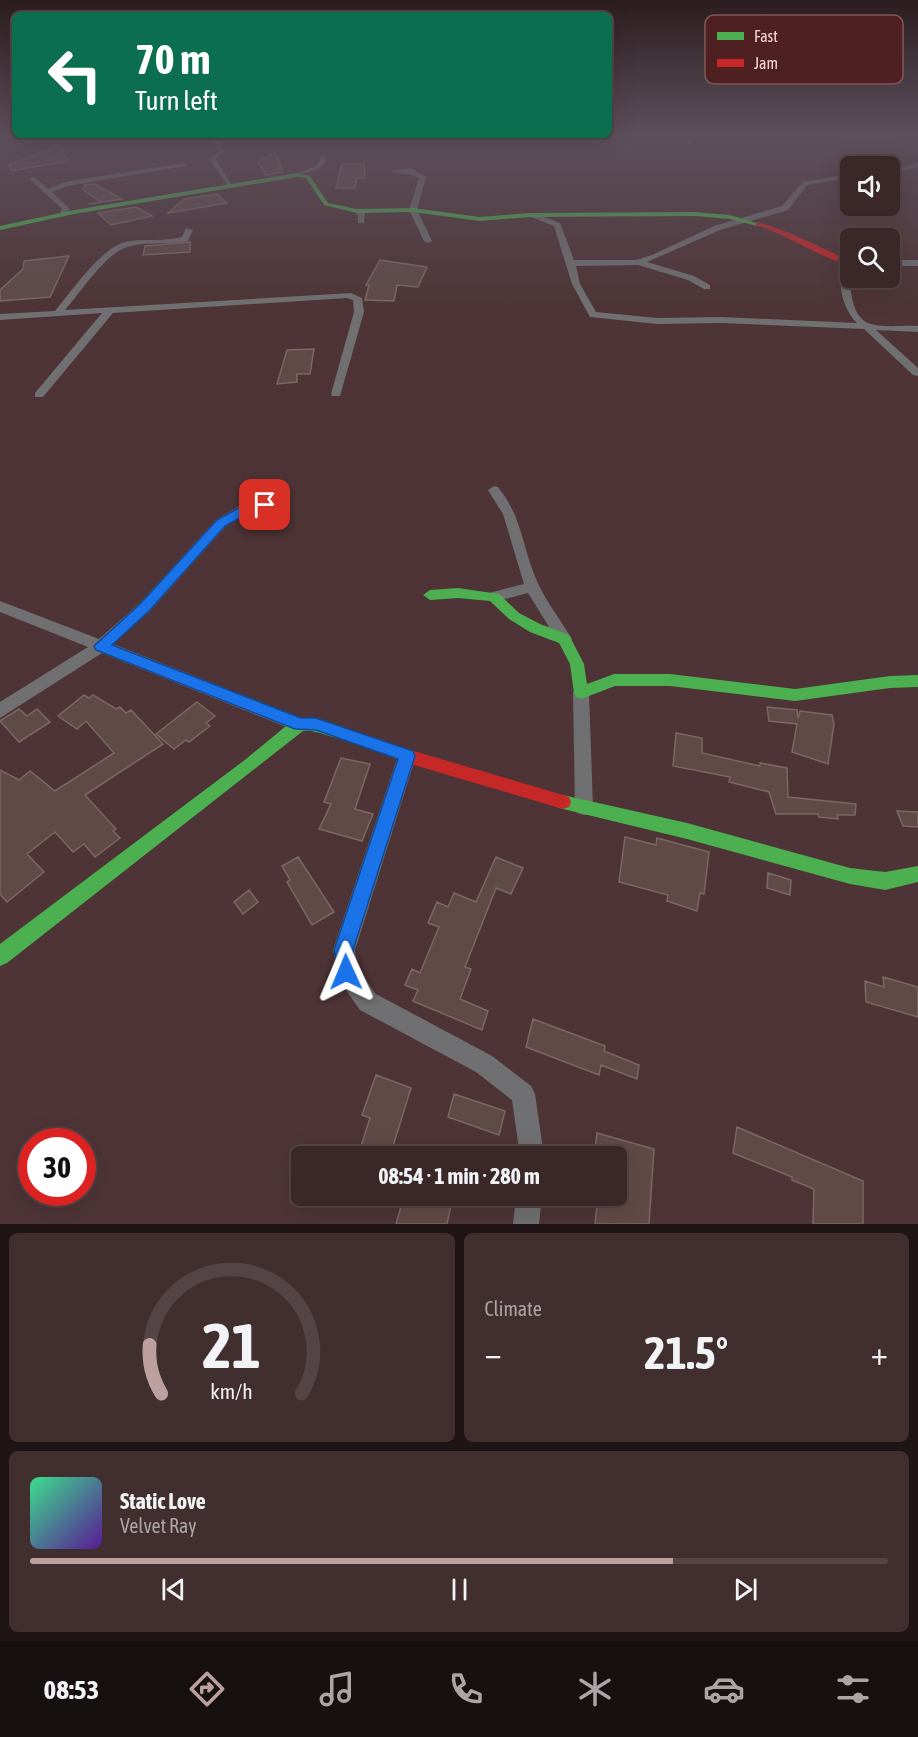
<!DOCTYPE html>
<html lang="en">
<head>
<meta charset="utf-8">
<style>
	:root { --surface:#3a2728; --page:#412f30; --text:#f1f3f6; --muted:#aba5a8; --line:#544445; --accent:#bc9f9f }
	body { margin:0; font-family:"Asap Condensed",sans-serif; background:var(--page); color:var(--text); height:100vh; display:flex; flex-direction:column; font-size:22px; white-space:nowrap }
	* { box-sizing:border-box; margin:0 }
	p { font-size:20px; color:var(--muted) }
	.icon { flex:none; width:33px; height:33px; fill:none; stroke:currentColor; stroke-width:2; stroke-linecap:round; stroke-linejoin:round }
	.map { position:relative; height:1224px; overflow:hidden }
	.drawer { display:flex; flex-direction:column; gap:9px; padding:9px; background:#201516; flex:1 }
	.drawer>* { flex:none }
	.guide { position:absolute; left:12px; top:12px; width:600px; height:126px; border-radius:9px; box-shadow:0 6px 24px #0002,0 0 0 2px var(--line); background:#0b6e4f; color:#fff; overflow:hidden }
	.buttons { position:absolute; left:840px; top:156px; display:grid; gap:12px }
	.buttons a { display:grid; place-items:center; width:60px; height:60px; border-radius:9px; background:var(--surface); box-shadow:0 6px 24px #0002,0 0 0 2px var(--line); font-size:30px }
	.speed { position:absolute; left:18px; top:1128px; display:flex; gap:12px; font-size:30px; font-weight:700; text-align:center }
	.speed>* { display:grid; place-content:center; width:78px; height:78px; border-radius:50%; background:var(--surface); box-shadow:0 6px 24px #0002,0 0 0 2px var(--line); line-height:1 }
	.speed .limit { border:9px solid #d22; background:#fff; color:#111 }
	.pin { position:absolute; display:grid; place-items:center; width:51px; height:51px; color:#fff; margin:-26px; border-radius:12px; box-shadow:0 3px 9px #0006 }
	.me { position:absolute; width:66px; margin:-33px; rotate:359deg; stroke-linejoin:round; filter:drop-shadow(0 0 4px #0008) }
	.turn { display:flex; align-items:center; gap:21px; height:126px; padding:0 24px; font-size:27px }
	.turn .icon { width:78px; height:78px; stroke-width:2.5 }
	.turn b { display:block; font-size:42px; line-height:51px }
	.big { font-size:45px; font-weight:700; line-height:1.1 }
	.drawer .tile { flex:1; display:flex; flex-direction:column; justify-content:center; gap:9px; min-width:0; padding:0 21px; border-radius:9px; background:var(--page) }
	.drawer .dial { align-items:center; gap:0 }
	.dial svg { height:156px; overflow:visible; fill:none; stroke:var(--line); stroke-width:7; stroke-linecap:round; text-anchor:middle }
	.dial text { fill:var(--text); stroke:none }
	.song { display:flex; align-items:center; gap:18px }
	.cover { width:72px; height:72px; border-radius:9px; background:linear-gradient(135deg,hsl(150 70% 55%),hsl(270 70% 35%)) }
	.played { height:6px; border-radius:3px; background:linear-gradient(90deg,var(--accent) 75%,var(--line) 75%) }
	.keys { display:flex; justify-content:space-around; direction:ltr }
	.heat { display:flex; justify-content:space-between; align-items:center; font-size:33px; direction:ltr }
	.drawer .tiles { flex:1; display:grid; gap:9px; grid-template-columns:1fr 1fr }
	.tile:last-child { grid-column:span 2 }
	.trip { position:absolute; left:291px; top:1146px; width:336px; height:60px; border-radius:9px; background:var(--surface); box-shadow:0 6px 24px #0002,0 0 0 2px var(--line); font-weight:700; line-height:60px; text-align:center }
	.tabs { display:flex; height:96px; justify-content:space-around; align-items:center; background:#171010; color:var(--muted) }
	.tabs .icon { width:42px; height:42px }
	.tabs .active { color:var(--accent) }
	.tabs b { font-size:27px; color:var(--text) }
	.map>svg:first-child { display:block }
</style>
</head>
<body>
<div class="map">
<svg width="918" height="1224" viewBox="0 0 918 1224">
	<rect width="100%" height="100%" fill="#4e3436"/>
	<path fill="#604a48" stroke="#7c6764" stroke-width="1.5" d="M59 145 69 161 11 171 9 165Z
		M275 152 283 172 266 175 258 162Z
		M364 163 365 178H357L355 188H336L342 164Z
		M95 184 122 199 88 204 101 202 83 190 85 185Z
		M217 194 227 203 168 213 184 199Z
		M136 207 152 216 111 225 98 213Z
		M190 242V252L143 255 145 246Z
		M69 256 50 297 0 301V290L23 269 24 261Z
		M380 260 427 267 418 287 397 285 394 301 365 300 369 285H366Z
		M314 349 310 374H297V382L277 384 287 350Z
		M84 695 89 698 93 695 116 709 120 707 126 713 131 710 163 744 85 795 116 829 113 831 120 838 95 857 84 844 73 852 55 832 27 854 44 872 7 902 0 894V770L19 780 30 771 55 791 114 753 86 721 77 729 58 716Z
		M197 702 215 716 206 723 210 726 189 742 186 740 174 749 156 734Z
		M767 707 797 710 798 718 800 711 832 715 834 724 828 764 792 752 797 724 769 721Z
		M19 709 27 716 37 709 50 722 19 742 0 721Z
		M676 733 702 738V753L760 766V763L787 768 788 797 856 804 855 815H837L838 819 819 817 818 814H776L769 792 729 782 730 777 673 766Z
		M341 758 370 764 355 809 373 814 362 841 319 829 331 804 324 802Z
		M897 811 918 812V827L903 826Z
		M625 837 656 845 657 838 709 852 704 894 700 893 697 911 667 901 668 895 619 882Z
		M298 857 334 912 312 925 287 882 290 880 282 866Z
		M496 857 523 868 511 894 496 888 465 967 471 969 460 999 488 1011 482 1030 413 1001 418 990 405 985 412 969 420 973 439 927 428 923 437 902 448 907 454 893 476 902Z
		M768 873 791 880 790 895 767 888Z
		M249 890 258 902 243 914 234 902Z
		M883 977 918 987V1017L866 1002 865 981 884 987Z
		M533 1019 605 1046 604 1051 639 1065 637 1079 601 1065 599 1075 526 1047Z
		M376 1075 411 1088 390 1156 361 1146 370 1118 362 1115Z
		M454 1094 505 1111 499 1135 448 1117Z
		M737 1127 863 1181V1224H813L814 1189 792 1180V1177L733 1153Z
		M597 1133 654 1149 649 1224H595L598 1196H616V1156H594Z
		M404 1196H453L447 1224H396Z"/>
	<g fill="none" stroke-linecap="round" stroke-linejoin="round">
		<path fill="#707072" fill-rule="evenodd" d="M523 135H529L526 141 521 140Z
			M690 135H696L690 144H686Z
			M212 136H216L224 152 216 159 232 186H228L209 159 218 152Z
			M321 156H325L326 161 319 169 295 176V174L315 167Z
			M918 162V167L890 174V170L910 166Z
			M184 163 186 166 67 186 52 192 70 209 63 217 59 215 62 209 29 178 34 177 48 189 65 182Z
			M411 168 426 177 417 210 432 241 428 243 424 241 409 210 419 178C408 171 399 176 390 171Z
			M850 174V178L807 185 788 210 720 230 647 262 694 276 710 285V289H704L688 280 638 265 576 266 580 284 596 312 657 318 721 317 857 323C847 314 839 294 841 279 841 275 845 270 847 266H850C850 282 849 318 871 324 885 328 904 325 918 326V332L876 330 918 368V376L913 375 864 329 721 323 657 324 590 317 572 284 554 226 526 215 533 213 560 223 574 260H636L652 255 714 226 782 206 803 182Z
			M354 209 365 212 364 223H358V215L353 211Z
			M186 228 193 230 188 241C168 245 146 241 127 247 106 253 80 293 65 310L351 293 362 298 364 312 340 396H332L331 394 354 312 353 300 347 298 113 313 43 397H35V393L102 313 0 320V314L55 311C71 292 101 248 125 242 144 238 163 242 182 237Z
			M890 260H918V266H890Z
			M494 486 498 487C522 518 521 540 534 574 543 598 559 617 572 639L569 643H559L528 593 494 602 487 597 489 593 524 584 503 514 488 490Z
			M281 498 286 499 287 502 286 505 252 510 226 526 150 611 113 644 306 720 309 725 306 730 300 732 294 730 102 653 0 718V702L88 647 0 612V601L99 639 140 603 216 520 243 504Z
			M581 687 587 688 589 693 593 807 591 813 584 815 577 813 575 807 573 693 575 688Z
			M407 749 413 751 416 756 355 950 357 968 376 994 492 1056 531 1086 535 1094 544 1156H520L512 1100 476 1072 360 1010 339 980 333 950 398 756 401 751Z
			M516 1196H542L539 1224H513Z"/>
		<path fill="#4caf50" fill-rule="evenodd" d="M297 173 310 176 328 203 357 209 413 208 480 217 530 213 695 212 730 215 760 224 757 226 730 219 695 216 530 217 480 221 413 212 357 213 324 205 306 178 297 177 74 214 0 230V226L74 210Z
			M458 588 499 594 519 613 540 624 569 635 584 664 587 684 614 674H670L795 689 890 676 918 675V687L890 688 795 701 670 686H615L581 699 576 697 574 693 570 664 559 643 530 632 509 619 490 601 458 598 430 600 423 595 430 590Z
			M302 719H318L347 729 350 733 347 737C335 742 319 729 303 731L7 963 0 966V944L246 759 286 726Z
			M563 795 687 823 850 868 885 872 918 866V882L885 890 850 884 687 839 563 809 557 807 555 802 557 797Z"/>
		<path fill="#c62828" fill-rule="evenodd" d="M757 222C789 230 819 248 850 260V265C817 257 788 234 755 225Z
			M342 727 407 749 563 795 569 797 571 802 569 807 563 809 407 763 337 737 334 733 337 729Z"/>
	</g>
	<linearGradient id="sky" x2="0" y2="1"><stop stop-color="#2b1d1e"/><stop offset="0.44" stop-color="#5d505d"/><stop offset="1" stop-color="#5d505d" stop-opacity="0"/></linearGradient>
	<rect width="918" height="306" fill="url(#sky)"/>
	<path fill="#1a73e8" stroke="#114b97" stroke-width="1.5" d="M265 501 271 505 269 507 251 511 225 526 149 611 112 645 301 718H316L413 751 415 756 353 950 356 972 353 979 346 982 340 979 334 950 398 759 316 730 295 729 96 650 94 646 140 604 217 520 244 505Z"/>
	<rect x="705" y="15" width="198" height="69" rx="9" fill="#4e2021" stroke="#815858" stroke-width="1.5"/>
	<rect x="717" y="32" width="27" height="8" fill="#4caf50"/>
	<rect x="717" y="59" width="27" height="8" fill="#c62828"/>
	<g font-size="16" fill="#f8d9d7">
		<text x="754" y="42">Fast</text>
		<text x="754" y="69">Jam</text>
	</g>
</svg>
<div class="buttons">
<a><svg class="icon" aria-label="sound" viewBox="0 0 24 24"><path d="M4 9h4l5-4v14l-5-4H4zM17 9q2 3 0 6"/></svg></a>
<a><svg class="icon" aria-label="search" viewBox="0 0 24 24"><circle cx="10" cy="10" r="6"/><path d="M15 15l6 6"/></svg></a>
</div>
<div class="speed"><div class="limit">30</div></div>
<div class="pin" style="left:265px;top:505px;background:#d93025"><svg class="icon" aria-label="arrive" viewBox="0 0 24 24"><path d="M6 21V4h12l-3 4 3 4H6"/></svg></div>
<svg class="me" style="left:346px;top:972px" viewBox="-20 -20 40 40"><path d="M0-17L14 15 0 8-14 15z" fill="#1a73e8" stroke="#fff" stroke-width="4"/></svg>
<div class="trip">08:54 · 1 min · 280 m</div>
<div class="guide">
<div class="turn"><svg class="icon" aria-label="left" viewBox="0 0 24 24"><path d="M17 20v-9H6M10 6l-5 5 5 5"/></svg><div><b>70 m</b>Turn left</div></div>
</div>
</div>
<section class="drawer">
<div class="tiles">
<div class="tile dial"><svg viewBox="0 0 100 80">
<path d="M14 69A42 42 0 1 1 86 69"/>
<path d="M14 69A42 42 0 0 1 8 44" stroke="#bc9f9f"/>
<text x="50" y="56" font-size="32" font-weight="700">21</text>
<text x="50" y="72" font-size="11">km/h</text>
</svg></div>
<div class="tile"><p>Climate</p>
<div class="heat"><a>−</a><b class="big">21.5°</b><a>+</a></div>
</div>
<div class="tile">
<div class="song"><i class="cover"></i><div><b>Static Love</b><p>Velvet Ray</p></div></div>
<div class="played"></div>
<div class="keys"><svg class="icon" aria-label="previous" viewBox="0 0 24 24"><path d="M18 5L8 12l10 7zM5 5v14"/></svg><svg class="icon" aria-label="pause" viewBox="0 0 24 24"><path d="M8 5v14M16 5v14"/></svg><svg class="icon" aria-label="next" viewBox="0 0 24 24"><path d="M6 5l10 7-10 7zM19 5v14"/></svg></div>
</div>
</div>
</section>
<nav class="tabs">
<b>08:53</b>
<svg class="icon active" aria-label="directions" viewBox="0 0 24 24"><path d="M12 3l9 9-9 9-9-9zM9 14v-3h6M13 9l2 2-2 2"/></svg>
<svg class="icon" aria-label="music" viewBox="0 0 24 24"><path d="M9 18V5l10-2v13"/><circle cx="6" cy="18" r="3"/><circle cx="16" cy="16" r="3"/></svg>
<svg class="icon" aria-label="phone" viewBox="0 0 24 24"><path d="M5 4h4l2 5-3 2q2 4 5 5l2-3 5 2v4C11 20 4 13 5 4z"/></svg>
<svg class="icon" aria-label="climate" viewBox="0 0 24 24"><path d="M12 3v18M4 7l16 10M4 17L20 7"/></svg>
<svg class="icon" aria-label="car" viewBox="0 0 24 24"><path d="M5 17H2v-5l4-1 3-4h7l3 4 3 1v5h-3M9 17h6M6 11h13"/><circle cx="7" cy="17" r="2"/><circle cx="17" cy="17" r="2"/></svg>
<svg class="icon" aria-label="filters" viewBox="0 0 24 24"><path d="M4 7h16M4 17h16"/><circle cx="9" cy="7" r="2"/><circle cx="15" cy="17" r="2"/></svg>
</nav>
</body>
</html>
